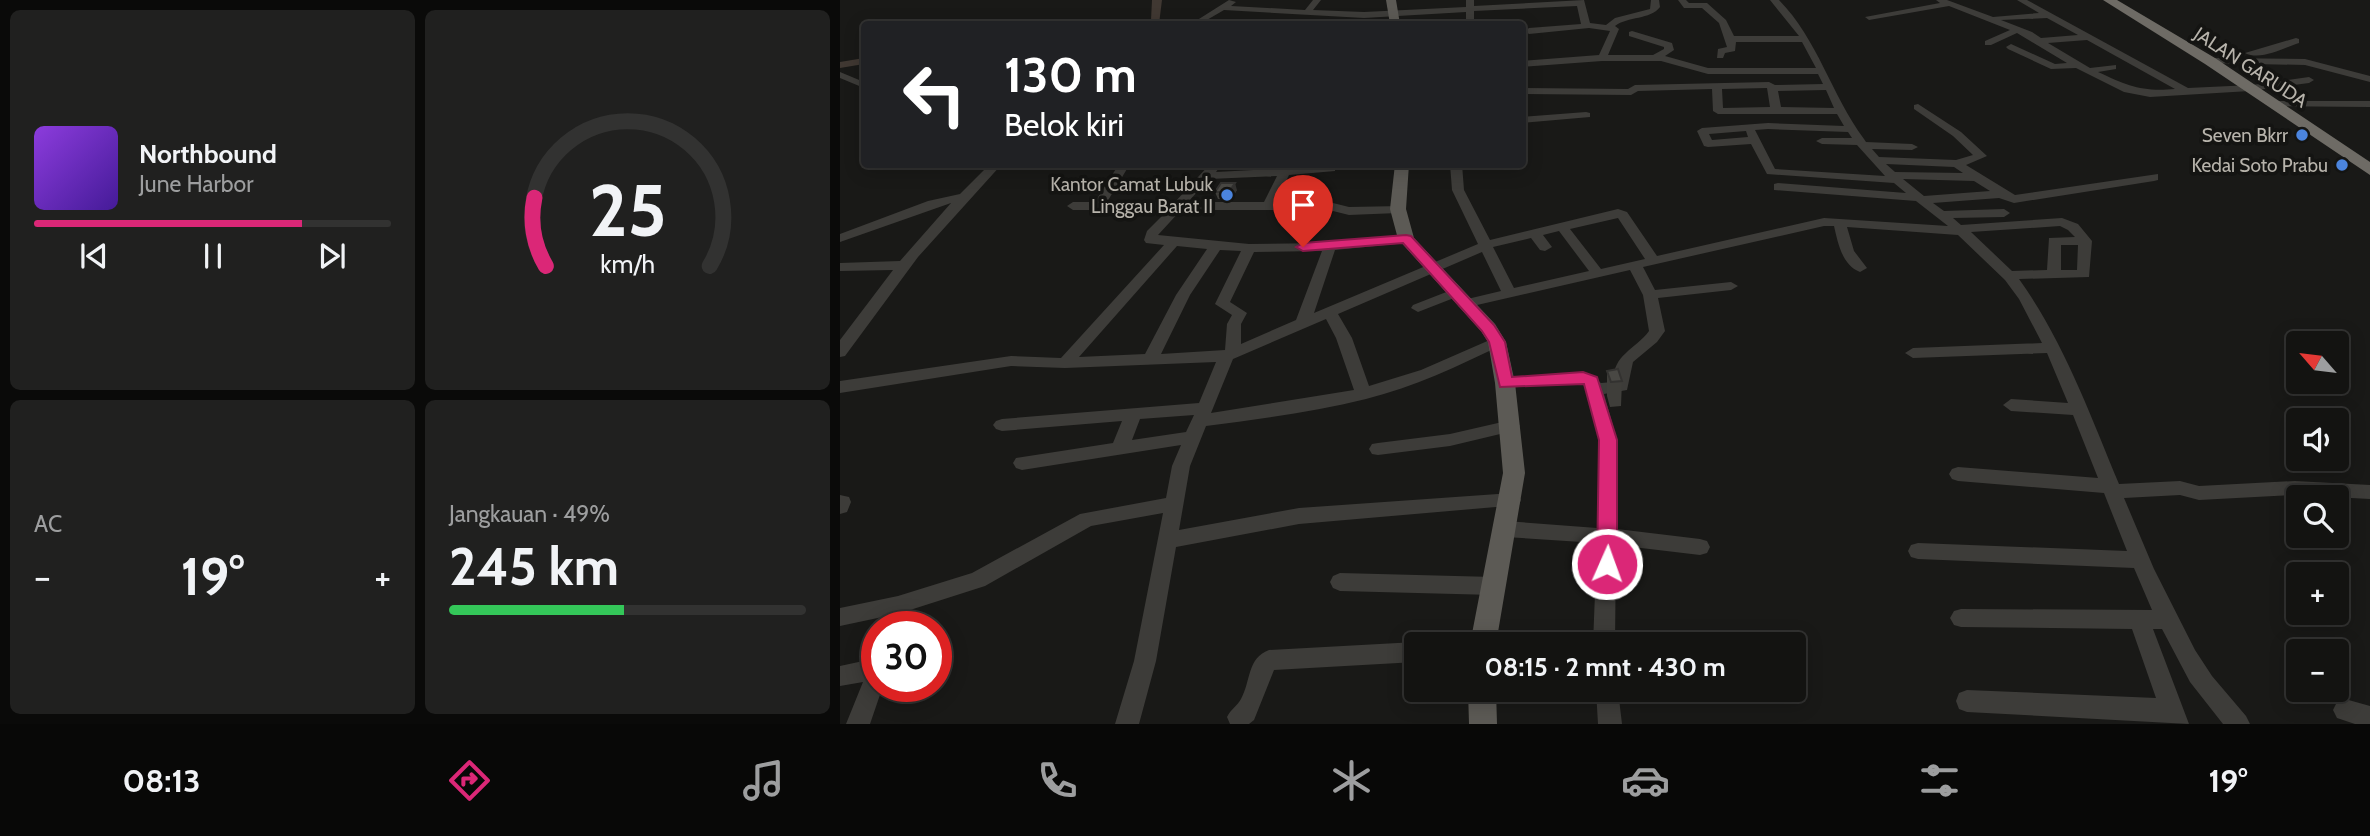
<!DOCTYPE html>
<html lang="id">
<head>
<meta charset="utf-8">
<style>
	:root { --surface:#131311; --page:#20201f; --text:#f1f3f6; --muted:#9d9e9f; --line:#323231; --accent:#db2777 }
	body { margin:0; font-family:Cabin,sans-serif; background:var(--page); color:var(--text); height:100vh; display:flex; flex-direction:column; font-size:26px; white-space:nowrap }
	* { box-sizing:border-box; margin:0 }
	p { font-size:23px; color:var(--muted) }
	.icon { flex:none; width:38px; height:38px; fill:none; stroke:currentColor; stroke-width:2; stroke-linecap:round; stroke-linejoin:round }
	.map { position:relative; flex:1; overflow:hidden }
	.panel { display:flex; flex-direction:column; gap:10px; padding:10px; background:#0a0a09; width:840px }
	.panel>* { flex:none }
	.guide { position:absolute; left:21px; top:21px; width:665px; height:147px; border-radius:7px; box-shadow:0 4px 18px #0003,0 0 0 2px var(--line); background:#202124; color:#fff; overflow:hidden }
	.needle { width:46px; rotate:298deg }
	.buttons { position:absolute; left:1446px; top:331px; display:grid; gap:14px }
	.buttons a { display:grid; place-items:center; width:63px; height:63px; border-radius:7px; background:var(--surface); box-shadow:0 4px 18px #0003,0 0 0 2px var(--line); font-size:35px }
	.speed { position:absolute; left:21px; top:611px; display:flex; gap:14px; font-size:35px; font-weight:700; text-align:center }
	.speed>* { display:grid; place-content:center; width:91px; height:91px; border-radius:50%; background:var(--surface); box-shadow:0 4px 18px #0003,0 0 0 2px var(--line); line-height:1 }
	.speed .limit { border:10px solid #d22; background:#fff; color:#111 }
	.pin { position:absolute; display:grid; place-items:center; width:60px; height:60px; color:#fff; margin:-72px -30px; border-radius:50% 50% 50% 0; rotate:-45deg; box-shadow:0 0 7px #0007 }
	.pin .icon { rotate:45deg }
	.me { position:absolute; width:77px; margin:-38px; rotate:2deg; stroke-linejoin:round; filter:drop-shadow(0 0 5px #0008) }
	.turn { display:flex; align-items:center; gap:24px; height:147px; padding:0 28px; font-size:32px }
	.turn .icon { width:91px; height:91px; stroke-width:2.5 }
	.turn b { display:block; font-size:49px; line-height:60px }
	.big { font-size:52px; font-weight:700; line-height:1.1 }
	.panel .widget { flex:1; display:flex; flex-direction:column; justify-content:center; gap:10px; min-width:0; padding:0 24px; border-radius:10px; background:var(--page) }
	.panel .dial { align-items:center; gap:0 }
	.dial svg { height:182px; overflow:visible; fill:none; stroke:var(--line); stroke-width:7; stroke-linecap:round; text-anchor:middle }
	.dial text { fill:var(--text); stroke:none }
	.song { display:flex; align-items:center; gap:21px }
	.cover { width:84px; height:84px; border-radius:10px; background:linear-gradient(135deg,hsl(270 70% 55%),hsl(260 70% 35%)) }
	.played { height:7px; border-radius:4px; background:linear-gradient(90deg,var(--accent) 75%,var(--line) 75%) }
	.keys { display:flex; justify-content:space-around; direction:ltr }
	.heat { display:flex; justify-content:space-between; align-items:center; font-size:38px; direction:ltr }
	.charge { height:10px; border-radius:5px; background:linear-gradient(90deg,#34c759 49%,var(--line) 0) }
	.panel .tiles { flex:1; display:grid; gap:10px; grid-template-columns:repeat(2,1fr) }
	.trip { position:absolute; left:564px; top:632px; width:402px; height:70px; border-radius:7px; background:var(--surface); box-shadow:0 4px 18px #0003,0 0 0 2px var(--line); font-weight:700; line-height:70px; text-align:center }
	.menu { display:flex; height:112px; justify-content:space-around; align-items:center; background:#080807; color:var(--muted) }
	.menu .icon { width:49px; height:49px }
	.menu .current { color:var(--accent) }
	.menu b { font-size:32px; color:var(--text) }
	main { display:flex; flex:1; min-height:0 }
	.map>svg:first-child { display:block }
</style>
</head>
<body>
<main>
<section class="panel">
<div class="tiles">
<div class="widget">
<div class="song"><i class="cover"></i><div><b>Northbound</b><p>June Harbor</p></div></div>
<div class="played"></div>
<div class="keys"><svg class="icon" aria-label="previous" viewBox="0 0 24 24"><path d="M18 5L8 12l10 7zM5 5v14"/></svg><svg class="icon" aria-label="pause" viewBox="0 0 24 24"><path d="M8 5v14M16 5v14"/></svg><svg class="icon" aria-label="next" viewBox="0 0 24 24"><path d="M6 5l10 7-10 7zM19 5v14"/></svg></div>
</div>
<div class="widget dial"><svg viewBox="0 0 100 80">
<path d="M14 69A42 42 0 1 1 86 69"/>
<path d="M14 69A42 42 0 0 1 9 39" stroke="#db2777"/>
<text x="50" y="56" font-size="32" font-weight="700">25</text>
<text x="50" y="72" font-size="11">km/h</text>
</svg></div>
<div class="widget"><p>AC</p>
<div class="heat"><a>−</a><b class="big">19°</b><a>+</a></div>
</div>
<div class="widget"><p>Jangkauan · 49%</p><b class="big">245 km</b><div class="charge"></div></div>
</div>
</section>
<div class="map">
<svg width="1530" height="724" viewBox="0 0 1530 724">
	<rect width="100%" height="100%" fill="#191917"/>
	<g fill="none" stroke-linecap="round" stroke-linejoin="round">
		<path fill="#403832" fill-rule="evenodd" d="M312 0H322L319 24H306L311 20Z
			M24 58V64L0 68V62Z"/>
		<path fill="#3d3c39" fill-rule="evenodd" d="M389 0 396 2 391 6 465 10 473 0H481L473 10 524 12 626 7V0H634V6L744 0 750 23 766 25 775 18 810 9 811 0H819L820 7C810 20 788 16 775 26L779 29 768 55H813L824 49V47L789 36V32L792 31 832 43 834 50 825 56 868 68H976L962 42H896L895 51 885 53 883 58H877L878 49 887 47 879 23 862 8H844L838 0H846L849 3H867L886 20 894 36H959L930 0H939C978 40 991 94 1024 139L1026 142 1072 144 1078 147 1072 150 1032 149 1039 157 1116 160 1133 155 1113 136 1074 109V105L1078 104 1121 132 1147 156 1126 165 1175 195 1318 174V180L1314 181 1174 203 1159 198 1093 203 1104 211 1164 209 1170 213 1164 217 1113 218 1121 225 1222 218 1238 224 1252 241 1249 277 1179 279C1223 340 1250 414 1279 484L1340 481 1359 486 1455 481 1530 485V499L1455 495 1359 500 1340 495 1284 498 1314 569 1355 650 1372 676 1406 716 1410 724H1383L1350 682 1322 629H1313L1349 724 1127 712 1119 709 1116 701 1119 693 1127 690 1316 698 1292 629 1121 627 1114 625 1110 618 1114 611 1121 609 1312 610 1294 568 1078 559 1071 557 1068 551 1071 545 1078 543 1287 551 1264 493 1118 481 1112 479 1109 474 1112 469 1118 467 1258 478 1233 415 1171 411 1163 405 1171 399 1228 403 1207 353 1073 358 1065 353 1073 348 1202 343 1179 299 1165 280 1118 235 1007 227 1014 251 1027 268 1020 272C1002 265 998 243 994 226H984L803 267 815 290 891 282 898 286 891 290 818 298 825 331 817 342 793 362 787 390 764 394 777 440V529L860 539 867 541 870 547 867 553 860 555 776 545 775 644H753L757 543 665 537 658 534 655 529 658 524 665 521 757 528 759 440 746 387 740 383 665 388 657 383 665 378 743 372 761 383 773 382C773 354 795 350 809 331L803 295 790 270 624 308 619 307 617 304 619 301 661 291 642 252 498 314 512 338 529 386 581 370 652 339H662L665 342 662 345C618 366 574 387 526 399 474 412 419 419 366 426L350 466 339 530 459 508 672 493 679 495 681 500 679 505 459 524 336 547 316 661 299 724H275L294 661 323 513 251 526 145 586 70 610 64 626H44L47 616 0 626V608L58 596 132 573 240 514 326 498 332 466 341 445 182 470 176 468 173 463 176 458 273 443 282 421 162 431 156 429 153 425 156 421 162 419 359 403 376 362 225 368 171 366 0 393V381L171 356 221 358 324 245 306 243 304 240 307 231 328 210H233L227 206 233 202H255L279 164H290L267 202H335L370 164H382L376 172 491 166 495 167V171L449 175 436 202H489L509 207 562 206V212L558 213 509 215 489 210H341L318 235 409 244 490 243 571 236 573 239 566 243 495 250 474 313 638 244 612 190 610 164H622L624 190 650 240 778 209 787 212 817 256 984 218 1108 226 1076 201 934 190V184L938 183 1066 193 1054 183 927 174 911 144 868 147 864 146 857 131 862 128 928 123 1004 126 997 114H878L873 111 872 89 798 91 791 95 682 94V88L788 89 795 85 929 82 935 85 983 84 978 74H868L821 61H762L682 67V61L759 55 770 31 749 28 689 34 685 31 689 28 741 24 737 6 634 11V24H626V12L524 18 384 10 360 24H351ZM927 88 930 107 883 108 882 89ZM986 90 994 108 941 107 938 91ZM928 129 1008 132 1012 138H982L976 141 982 144 1017 145 1045 176 935 169 915 130ZM906 131 908 137 872 140 869 134ZM1046 164 1114 167 1123 173 1055 172ZM437 176 424 202H348L369 179ZM1063 179 1134 181 1150 191 1084 196ZM778 218 805 259 761 269 730 229ZM1220 226 1228 230 1235 237 1209 238 1207 270 1172 271 1131 232ZM719 231 749 271 674 288 653 247 691 238 700 250 705 251 712 247 703 235ZM1221 245H1238L1237 270H1221ZM337 246 367 249 336 295 305 354 239 357ZM380 250 401 251 375 304 392 315 387 324 385 350 321 354 350 295ZM482 251 456 320 401 344V324L407 313 390 302 414 252ZM486 319 496 338 514 390 371 413 393 359ZM354 415 346 432 292 440 300 419Z
			M1096 0H1107L1153 17 1199 13 1177 0H1187L1348 88 1412 85 1469 77 1474 80 1469 83 1410 91 1310 97 1284 92 1236 68 1211 69 1168 49 1166 47 1171 44 1215 64 1227 63 1177 33 1151 45H1145V41L1170 30 1109 6 1029 20 1025 17 1100 3ZM1207 18 1238 35 1201 38 1192 32 1161 20ZM1247 40 1335 89C1302 92 1288 86 1258 72L1276 69V65L1250 68 1208 43Z
			M1456 38 1459 39V43C1443 48 1421 61 1405 53Z
			M1370 58 1465 59 1530 76V82L1465 65 1367 63V59Z
			M0 72 24 82V88L0 78Z
			M1435 101H1530V107L1431 106 1430 104Z
			M746 112 750 113V117L682 123V117Z
			M150 164H162L78 257 5 356 0 357V340L53 270 0 271V263L60 261 111 203 0 242V234L88 201 120 194Z
			M614 289 619 290 621 293 619 296 578 312 571 308 573 305Z
			M671 420 677 422 680 426 677 430 610 446 538 455 532 454 529 449 532 444 538 443 610 434Z
			M0 495 9 497 11 502 7 512 0 514Z
			M500 573 654 577 661 580 664 586 661 592 654 595 500 591 493 588 490 582 493 576Z
			M576 642 581 644H576V662L434 670 414 720 409 724H390L387 717C391 709 397 706 401 699 411 681 407 658 429 650Z
			M37 658V686H43L30 724H6L23 682 0 686V666Z
			M756 690H778L782 724H758Z
			M1505 699 1530 706V724H1515L1497 718 1493 710 1497 702Z"/>
		<path fill="#5c5a55" fill-rule="evenodd" d="M546 0H556L560 24H550Z
			M555 164H569L566 209 574 238 655 324 666 342 675 383 685 473 656 644H630L663 473 655 383 648 342 641 331 558 239 550 209Z
			M628 690H656L657 724H629Z"/>
		<path fill="#6e6b65" fill-rule="evenodd" d="M1263 0H1277L1375 58 1530 162V175L1365 64Z"/>
	</g>
	<path fill="#3f3e3a" d="M397 190 391 199H378L375 192Z
		M767 371 782 381 781 406 770 407 767 396Z"/>
	<path fill="#333230" d="M395 183 397 190 391 199 389 192Z"/>
	<path fill="#494844" stroke="#333230" stroke-width="2" d="M381 183H395L389 192H375Z
		M778 369 782 381 771 382 767 371Z"/>
	<path fill="#db2777" stroke="#8e194d" stroke-width="2" d="M566 235 571 236 654 325 665 342 672 377 743 372 757 377 777 440V564L774 569 767 572 760 569 757 564 759 440 744 384 660 387 649 342 642 331 563 243 463 251 456 247 463 243Z"/>
	<g fill="#4b84dd" stroke="#141412" stroke-width="2.5">
		<circle cx="1462" cy="135" r="7"/>
		<circle cx="1502" cy="165" r="7"/>
		<circle cx="387" cy="195" r="7"/>
	</g>
	<g text-anchor="middle" stroke-width="7" stroke-linejoin="round" paint-order="stroke">
		<g font-size="19" fill="#b7b3ab" stroke="#141412">
			<text transform="translate(1411 67) rotate(33)" y="7">JALAN GARUDA</text>
		</g>
		<g font-size="19" fill="#b7b3ab" stroke="#141412" text-anchor="end">
			<text x="1448" y="142">Seven Bkrr</text>
			<text x="1488" y="172">Kedai Soto Prabu</text>
			<text x="373" y="191">Kantor Camat Lubuk<tspan x="373" dy="22">Linggau Barat II</tspan></text>
		</g>
	</g>
</svg>
<div class="buttons">
<a><svg class="needle" viewBox="-14 -14 28 28"><path d="M0-13l5 13h-10z" fill="#e53935"/><path d="M0 13l5-13h-10z" fill="#9d9e9f"/></svg></a>
<a><svg class="icon" aria-label="sound" viewBox="0 0 24 24"><path d="M4 9h4l5-4v14l-5-4H4zM17 9q2 3 0 6"/></svg></a>
<a><svg class="icon" aria-label="search" viewBox="0 0 24 24"><circle cx="10" cy="10" r="6"/><path d="M15 15l6 6"/></svg></a>
<a>+</a>
<a>−</a>
</div>
<div class="speed"><div class="limit">30</div></div>
<div class="pin" style="left:463px;top:247px;background:#d93025"><svg class="icon" aria-label="arrive" viewBox="0 0 24 24"><path d="M6 21V4h12l-3 4 3 4H6"/></svg></div>
<svg class="me" style="left:767px;top:564px" viewBox="-20 -20 40 40"><circle r="17" fill="#db2777" stroke="#fff" stroke-width="3"/><path d="M0-11L8 9 0 5-8 9z" fill="#fff"/></svg>
<div class="trip">08:15 · 2 mnt · 430 m</div>
<div class="guide">
<div class="turn"><svg class="icon" aria-label="left" viewBox="0 0 24 24"><path d="M17 20v-9H6M10 6l-5 5 5 5"/></svg><div><b>130 m</b>Belok kiri</div></div>
</div>
</div>
</main>
<nav class="menu">
<b>08:13</b>
<svg class="icon current" aria-label="directions" viewBox="0 0 24 24"><path d="M12 3l9 9-9 9-9-9zM9 14v-3h6M13 9l2 2-2 2"/></svg>
<svg class="icon" aria-label="music" viewBox="0 0 24 24"><path d="M9 18V5l10-2v13"/><circle cx="6" cy="18" r="3"/><circle cx="16" cy="16" r="3"/></svg>
<svg class="icon" aria-label="phone" viewBox="0 0 24 24"><path d="M5 4h4l2 5-3 2q2 4 5 5l2-3 5 2v4C11 20 4 13 5 4z"/></svg>
<svg class="icon" aria-label="climate" viewBox="0 0 24 24"><path d="M12 3v18M4 7l16 10M4 17L20 7"/></svg>
<svg class="icon" aria-label="car" viewBox="0 0 24 24"><path d="M5 17H2v-5l4-1 3-4h7l3 4 3 1v5h-3M9 17h6M6 11h13"/><circle cx="7" cy="17" r="2"/><circle cx="17" cy="17" r="2"/></svg>
<svg class="icon" aria-label="filters" viewBox="0 0 24 24"><path d="M4 7h16M4 17h16"/><circle cx="9" cy="7" r="2"/><circle cx="15" cy="17" r="2"/></svg>
<b>19°</b>
</nav>
</body>
</html>
